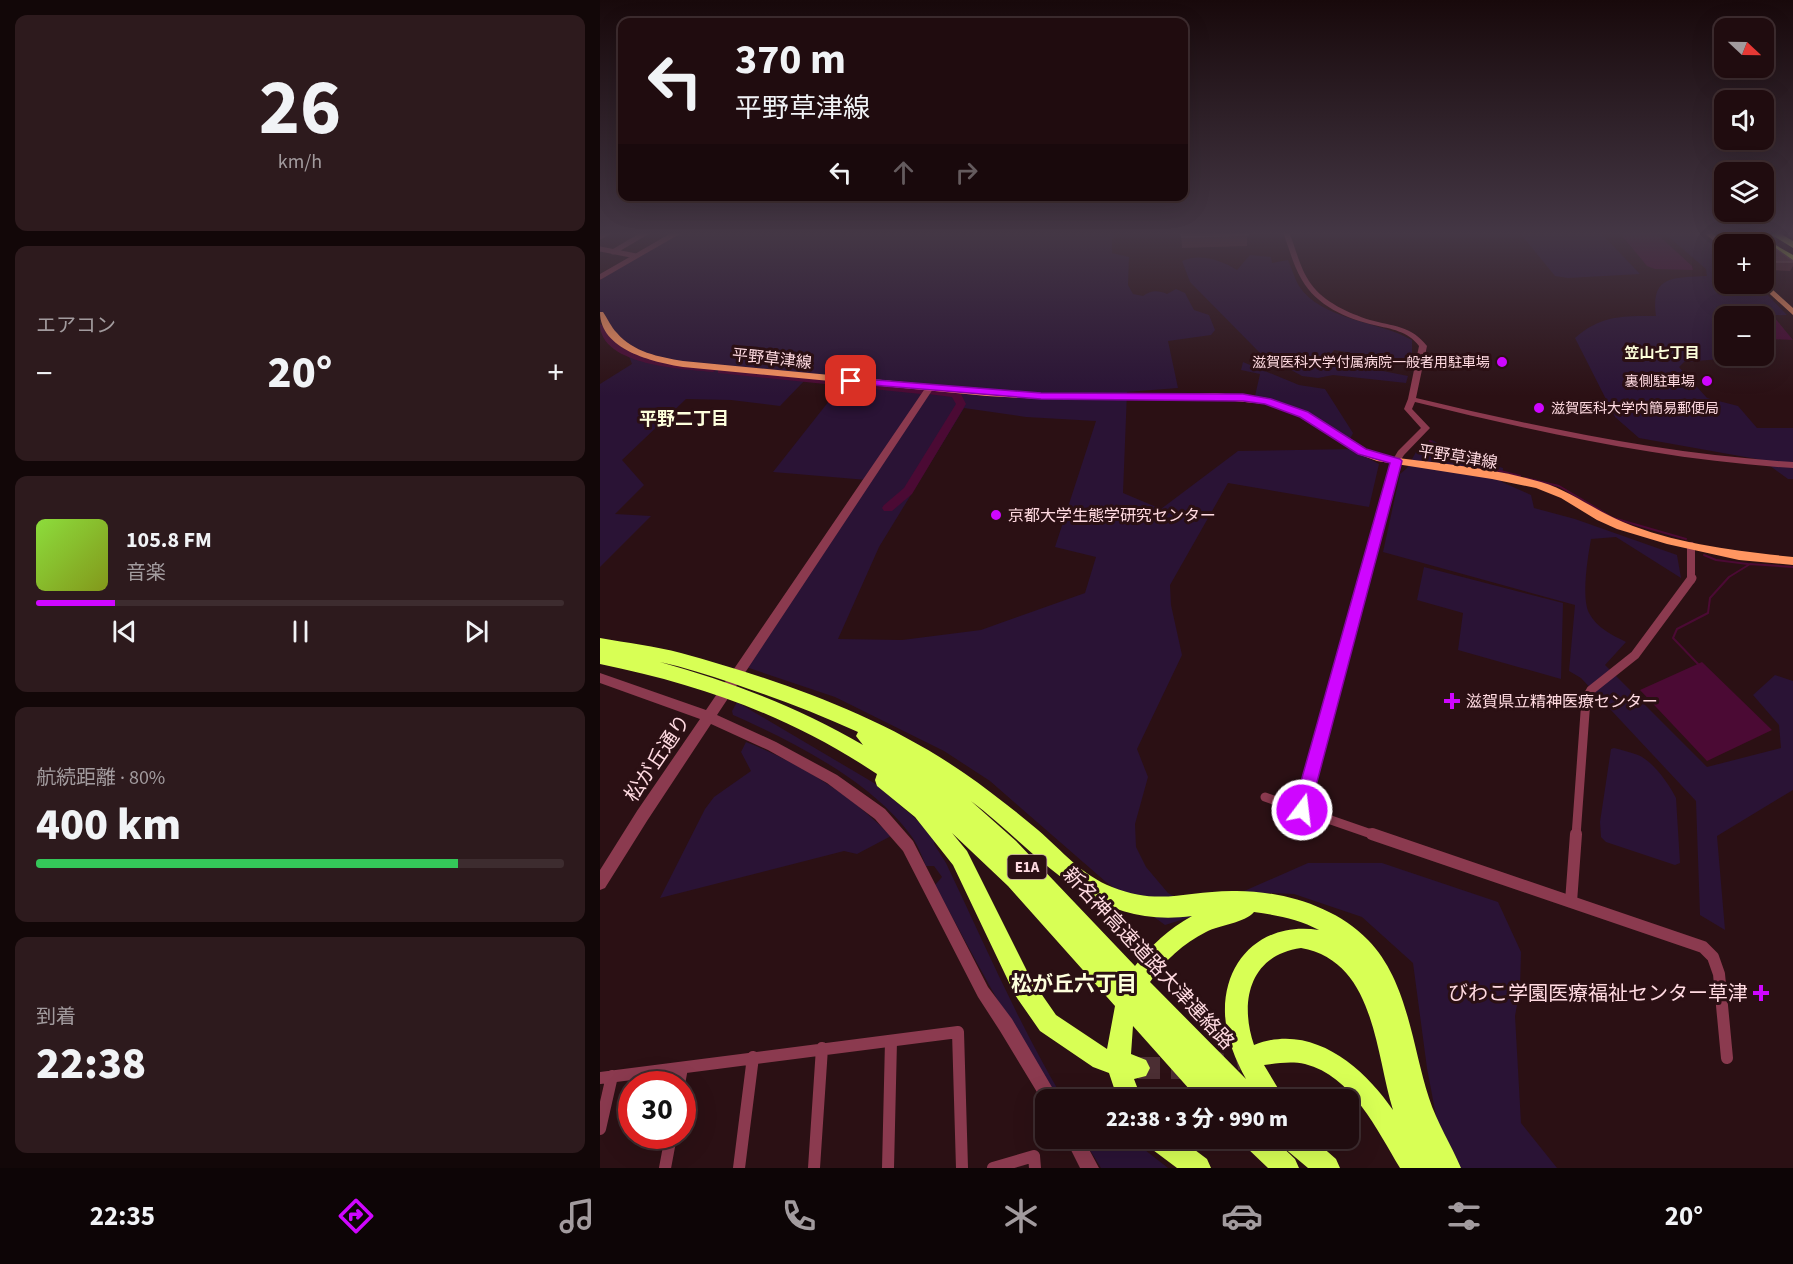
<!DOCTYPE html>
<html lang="ja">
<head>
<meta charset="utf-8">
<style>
	:root { --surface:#200c0f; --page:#2d1a1d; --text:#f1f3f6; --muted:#a29b9e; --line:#3d2c2f; --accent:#cf06ff }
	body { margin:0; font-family:"Source Sans 3","Noto Sans JP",sans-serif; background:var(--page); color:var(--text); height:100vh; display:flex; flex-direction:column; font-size:22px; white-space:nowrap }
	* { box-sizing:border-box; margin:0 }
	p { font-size:20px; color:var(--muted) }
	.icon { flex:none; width:33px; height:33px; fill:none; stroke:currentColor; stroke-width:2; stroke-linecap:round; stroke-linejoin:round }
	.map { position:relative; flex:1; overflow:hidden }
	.details { display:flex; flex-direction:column; gap:15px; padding:15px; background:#120708; width:600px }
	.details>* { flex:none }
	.top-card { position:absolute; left:18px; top:18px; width:570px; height:183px; border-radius:12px; box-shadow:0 6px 24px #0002,0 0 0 2px var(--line); background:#200c0f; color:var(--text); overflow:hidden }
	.needle { width:39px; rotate:112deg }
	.controls { position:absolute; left:1114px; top:18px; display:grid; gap:12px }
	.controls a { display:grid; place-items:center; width:60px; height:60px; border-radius:12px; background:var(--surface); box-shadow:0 6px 24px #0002,0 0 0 2px var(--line); font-size:30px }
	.speed { position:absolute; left:18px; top:1071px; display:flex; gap:12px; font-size:30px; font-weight:700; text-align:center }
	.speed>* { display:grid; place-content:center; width:78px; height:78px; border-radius:50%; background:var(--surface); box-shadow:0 6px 24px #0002,0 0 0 2px var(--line); line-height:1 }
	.speed .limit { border:9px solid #d22; background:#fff; color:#111 }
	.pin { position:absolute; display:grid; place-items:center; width:51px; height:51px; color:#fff; margin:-26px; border-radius:12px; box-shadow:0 3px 9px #0006 }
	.me { position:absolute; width:66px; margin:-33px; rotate:15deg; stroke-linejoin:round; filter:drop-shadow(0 0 4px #0008) }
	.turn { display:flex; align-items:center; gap:21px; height:126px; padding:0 18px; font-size:27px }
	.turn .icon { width:78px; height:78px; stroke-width:2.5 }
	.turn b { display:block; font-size:42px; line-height:51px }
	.lanes { display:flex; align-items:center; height:57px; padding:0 18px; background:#0003; justify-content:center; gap:30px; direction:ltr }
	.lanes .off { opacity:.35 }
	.big { font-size:45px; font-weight:800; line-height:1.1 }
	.details .card { flex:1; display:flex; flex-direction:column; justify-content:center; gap:9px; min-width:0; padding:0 21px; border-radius:12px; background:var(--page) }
	.details .dial { align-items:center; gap:0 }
	.dial b { font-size:78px; line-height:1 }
	.song { display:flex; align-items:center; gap:18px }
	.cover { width:72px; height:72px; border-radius:9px; background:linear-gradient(135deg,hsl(90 70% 55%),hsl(70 70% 35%)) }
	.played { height:6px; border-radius:3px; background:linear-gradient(90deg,var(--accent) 15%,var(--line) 15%) }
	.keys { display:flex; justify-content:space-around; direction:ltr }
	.heat { display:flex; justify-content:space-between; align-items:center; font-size:33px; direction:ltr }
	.charge { height:9px; border-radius:4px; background:linear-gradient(90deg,#34c759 80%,var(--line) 0) }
	.trip { position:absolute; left:435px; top:1089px; width:324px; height:60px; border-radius:12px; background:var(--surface); box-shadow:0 6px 24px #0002,0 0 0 2px var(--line); font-weight:800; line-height:60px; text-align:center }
	.tab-bar { display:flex; height:96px; justify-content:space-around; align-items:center; background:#0d0506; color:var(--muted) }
	.tab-bar .icon { width:42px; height:42px }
	.tab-bar .current { color:var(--accent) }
	.tab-bar b { font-size:27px; color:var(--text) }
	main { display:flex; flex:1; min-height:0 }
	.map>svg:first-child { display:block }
</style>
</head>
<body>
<main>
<section class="details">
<div class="card dial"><b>26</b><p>km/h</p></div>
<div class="card"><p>エアコン</p>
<div class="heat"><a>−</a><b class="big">20°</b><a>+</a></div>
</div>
<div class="card">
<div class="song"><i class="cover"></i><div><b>105.8 FM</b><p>音楽</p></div></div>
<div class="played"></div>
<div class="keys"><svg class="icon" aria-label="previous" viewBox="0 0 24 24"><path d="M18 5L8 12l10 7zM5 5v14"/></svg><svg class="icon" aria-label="pause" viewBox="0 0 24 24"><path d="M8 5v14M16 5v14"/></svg><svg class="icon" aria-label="next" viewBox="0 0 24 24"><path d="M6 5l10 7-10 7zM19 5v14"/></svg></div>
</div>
<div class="card"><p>航続距離 · 80%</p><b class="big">400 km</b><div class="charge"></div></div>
<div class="card"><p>到着</p><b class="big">22:38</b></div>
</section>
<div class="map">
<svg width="1193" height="1168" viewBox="0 0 1193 1168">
	<rect width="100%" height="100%" fill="#2b1014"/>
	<path fill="#2a1335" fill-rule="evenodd" d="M81 232H518L512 239V253L529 257 528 285 533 294 543 296C550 290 559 290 567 294L576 289 585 293 594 310 609 315 615 330 611 335 568 341 578 388 527 392 523 493 561 509 638 451 751 449 779 464 769 507 628 483 570 585 571 605 582 655 537 749 548 777 535 824 536 847 546 867 568 893 601 910 708 863H782L898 902 921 952 920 989 915 1016 921 1123 957 1168H860L837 1121 827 1068 813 963 762 917 694 894 668 893 565 925 506 882 390 781 344 751 235 697 143 666 267 480 173 472 244 382 208 377 180 406 131 400 86 399 22 460 44 485 15 514 51 516 0 567V384L32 364 24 343 0 316V280L49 249ZM364 408 426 417 496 421 455 547 496 557 485 593 381 630 302 640 238 639 279 547Z
		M919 232H1000L1040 274 968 278 955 276Z
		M1063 232C1097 232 1098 229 1125 252V284H1157L1187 315 1125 316V356H1164V347L1169 355 1084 362 1079 367 1107 398 1138 406 1157 428H1193V479H1188L1162 460 1039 438 1015 417 975 338C1001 315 1023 316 1056 316 1050 274 1075 278 1107 276L1106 269Z
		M650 255 671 257 672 263 688 260C692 269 695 279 699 286 721 320 779 321 812 340V363L734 350 728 360 808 376 806 383 733 375 718 378 702 376 659 352 590 282 582 261C600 253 621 260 637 270Z
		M643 362 699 385 725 389 753 433 750 439C717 418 693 403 655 396L660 374 641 370Z
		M832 440 855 453 903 468 902 482 931 495 934 508 975 519 1077 555 1081 578 1016 537 991 539C988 556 981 597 989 613 997 628 1012 635 1026 642L1005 665 1107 767 1181 748 1179 725 1153 695 1175 675 1193 681V790L1117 836 1125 930 1100 915 1096 801 981 678 969 671 975 605 783 552 800 474 807 468 816 452Z
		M824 567 963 603 961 679 858 650 863 613 817 600Z
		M137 702 274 783 314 817 336 840 334 844 346 863C383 941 417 1020 461 1095L478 1099H458C412 1031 374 957 335 885L342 877 334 866H326C322 857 318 845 312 837 273 782 194 742 133 715L132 711Z
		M146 742C200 763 250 794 291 836L257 854 244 851 60 898 105 809 114 797 151 771 141 752Z
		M1014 748C1022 750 1030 752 1038 755 1053 761 1069 784 1076 798L1080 863 1075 865 1006 842 1001 837 1000 822 1011 749Z
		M483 1139H531L568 1168H501Z"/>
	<path fill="#4b0a34" d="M1019 232H1055L1092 266 1093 270 1055 269 1047 266Z
		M1164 317H1174L1193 340 1170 339 1164 332Z
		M1102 662 1172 730 1107 761 1040 690Z"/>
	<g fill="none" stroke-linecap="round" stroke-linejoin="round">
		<path stroke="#4b0a34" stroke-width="2" d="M830 441 849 458 920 476
			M925 478 959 486 1013 518 1086 539
			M1104 555 1116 560 1148 564
			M1098 664 1073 638 1077 629 1108 613 1110 598 1129 577 1150 564 1193 567"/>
		<path fill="#4b0a34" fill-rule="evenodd" d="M0 324C11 329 18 343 29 349 54 364 85 363 113 366L118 369 113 372C84 369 0 366 0 324Z
			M122 368 225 378 230 381 234 379 321 388 326 391 321 394 234 385 229 382 225 384 118 373V369Z
			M332 389 360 392 366 404 312 494 292 511H284L282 508 284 505 304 488 356 404 352 397 328 394V390Z"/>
		<path stroke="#4b2e33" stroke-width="22" stroke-dasharray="22 11" stroke-linecap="butt" d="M538 1068H597L656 1055"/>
		<path stroke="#8b3a4f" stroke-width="5" d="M0 237 9 232
			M0 249 36 256
			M13 252 47 232
			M0 277 78 232"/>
		<path stroke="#8b3a4f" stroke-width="8" d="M764 580 796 461
			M1091 580V546"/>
		<path stroke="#8b3a4f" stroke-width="9" d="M764 578 702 810 777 836
			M665 797 702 810
			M976 836 986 699 991 690 1035 655 1092 578"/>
		<path stroke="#8b3a4f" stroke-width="12" d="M772 834 1103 947 1113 957 1119 974 1127 1058
			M971 902 976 834
			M0 1078 358 1032 362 1168
			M79 1084 82 1068
			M0 1129 12 1076
			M65 1168 71 1136
			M139 1168 153 1057
			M214 1168 222 1048
			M288 1168 291 1041
			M393 1168 434 1156 435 1168"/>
		<path fill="#8b3a4f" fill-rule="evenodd" d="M683 232H689C696 249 700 269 711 284 724 302 748 313 770 320 792 326 812 326 827 346L816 398C942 428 1064 454 1193 462V468C1063 460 941 433 815 402L812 409 830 428 804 455 799 463H793L792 461 798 451 821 428 804 409 808 399 819 346C808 331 791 329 774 325 747 319 716 305 702 280 693 265 689 248 683 232Z
			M326 387H332L333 389 117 715 176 742 237 775 285 809 313 841 388 987 412 1019 456 1094 458 1100H446V1107L400 1031 378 997 303 851 275 819 227 783 168 750 111 724 47 821 5 888 0 890V870L37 811 100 719 0 683V673L106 710Z
			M465 1138H483L499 1168H480Z"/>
		<path fill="#ff9661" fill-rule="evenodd" d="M1103 232H1111L1125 244V250Z
			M1164 282 1193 308V315L1159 284Z
			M0 312H3C8 319 11 327 17 333 33 352 59 357 83 361L387 390 441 393H615L667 398 707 413 766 450 782 456C835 463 890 467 941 482 971 491 994 510 1023 522 1076 544 1136 551 1193 557V565L1139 560 1067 544 1017 529 997 520 961 498 936 488 892 479 777 461 758 454 701 417 665 404 615 399H441L387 396 83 367C53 362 0 350 0 312Z"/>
		<path fill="#d8ff55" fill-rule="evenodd" d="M1142 232H1153L1193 255V262Z
			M1167 232H1178L1193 241V248Z
			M0 638C27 643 55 646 81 653 179 680 280 715 364 773 390 791 414 810 438 830 461 850 483 876 512 887 559 906 586 891 632 891 679 890 734 905 768 940 808 981 812 1046 829 1098 837 1123 851 1144 861 1168H800C777 1130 752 1076 705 1064 692 1061 678 1063 664 1065L685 1100H632L625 1092 628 1100H599L533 1026 531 1054 546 1060 550 1068 546 1076 534 1079 542 1100H518L509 1073 493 1067 440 1031 415 995 353 865 315 817 277 786 275 780 277 774C190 716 102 685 0 664ZM60 662C84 667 108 675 132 683 175 698 216 713 258 732L256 736 263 745C199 707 131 682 60 662ZM371 801C442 855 492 930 592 916 569 929 551 945 535 966L416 841ZM352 833 408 886 515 1006 507 1049 456 1015 431 979 367 851ZM654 912C676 915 699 919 719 930 665 921 623 958 625 1014 626 1037 635 1059 646 1079L550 982C564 961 584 943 606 932 619 925 645 923 654 912ZM701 948C775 961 775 1052 793 1110 763 1066 711 1022 654 1045 639 1001 650 955 701 948Z
			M546 1138H579L607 1159 611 1168H577L549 1147Z
			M643 1138H673L695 1159 699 1168H668L646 1147Z
			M680 1138H712L736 1159 740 1168H708L683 1147Z"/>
	</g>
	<path fill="#59292e" d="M581 232H647V246L582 248Z
		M1164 250 1193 261V266L1190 271 1169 270 1164 266Z"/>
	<path fill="#6b3c41" stroke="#82555a" stroke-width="1.5" d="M581 232H647L648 235 582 237Z
		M1176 249 1193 261V262H1175L1164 253V250Z"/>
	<linearGradient id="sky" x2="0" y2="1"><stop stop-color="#18090b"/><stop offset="0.59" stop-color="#443745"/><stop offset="1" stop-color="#443745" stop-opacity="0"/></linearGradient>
	<rect width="1193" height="396" fill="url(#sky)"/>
	<path fill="#cf06ff" stroke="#8704a6" stroke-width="1.5" d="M251 378 441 393 643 394 671 399 708 412 766 449 800 459 802 461 708 816 702 818 696 816 693 810 790 463 758 454 700 417 665 404 643 401 441 399 248 383 246 381Z"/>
	<g fill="#cf06ff" stroke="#2b1014" stroke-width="2">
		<circle cx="902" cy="362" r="6"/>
		<circle cx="1107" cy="381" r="6"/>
		<circle cx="939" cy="408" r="6"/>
		<circle cx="396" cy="515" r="6"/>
		<path d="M849 692h6v6h6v6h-6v6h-6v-6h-6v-6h6z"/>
		<path d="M1158 984h6v6h6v6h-6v6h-6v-6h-6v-6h6z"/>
	</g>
	<g text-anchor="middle" stroke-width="6" stroke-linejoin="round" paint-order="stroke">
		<g font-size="14" fill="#ffdae1" stroke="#2b1014" text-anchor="end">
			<text x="890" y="367">滋賀医科大学付属病院一般者用駐車場</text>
			<text x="1095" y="386">裏側駐車場</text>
			<text x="951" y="413" text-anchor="start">滋賀医科大学内簡易郵便局</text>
		</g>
		<g font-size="15" font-weight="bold" fill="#fdffdc" stroke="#2b1014">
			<text x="1062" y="358">笠山七丁目</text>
		</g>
		<rect fill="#2b1014" stroke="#bf9da4" stroke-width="1.5" x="407.5" y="855" width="39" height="24" rx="4.5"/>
		<g font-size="15" font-weight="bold" fill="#ffdae1">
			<text x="427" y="872">E1A</text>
		</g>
		<g font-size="16" fill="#ffdae1" stroke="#2b1014">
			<text transform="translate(172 358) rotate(6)" y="6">平野草津線</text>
			<text transform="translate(858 456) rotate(9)" y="6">平野草津線</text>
		</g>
		<g font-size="16" fill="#ffdae1" stroke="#2b1014" text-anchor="start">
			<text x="408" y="521">京都大学生態学研究センター</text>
			<text x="866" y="707">滋賀県立精神医療センター</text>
		</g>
		<g font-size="18" font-weight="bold" fill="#fdffdc" stroke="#2b1014">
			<text x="84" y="425">平野二丁目</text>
		</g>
		<g font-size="20" fill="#ffdae1" stroke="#2b1014">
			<text transform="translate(57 758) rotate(-56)" y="7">松が丘通り</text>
			<text transform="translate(549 958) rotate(47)" y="7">新名神高速道路大津連絡路</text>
		</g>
		<g font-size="20" fill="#ffdae1" stroke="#2b1014" text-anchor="end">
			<text x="1148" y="1000">びわこ学園医療福祉センター草津</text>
		</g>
		<g font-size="21" font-weight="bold" fill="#fdffdc" stroke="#2b1014">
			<text x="474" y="991">松が丘六丁目</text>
		</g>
	</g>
</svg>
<div class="controls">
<a><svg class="needle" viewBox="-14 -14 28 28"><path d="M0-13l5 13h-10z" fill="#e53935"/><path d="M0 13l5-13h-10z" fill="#a29b9e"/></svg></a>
<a><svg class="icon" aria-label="sound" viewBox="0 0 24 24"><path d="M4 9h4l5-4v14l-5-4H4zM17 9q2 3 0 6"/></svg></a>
<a><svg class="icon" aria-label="layers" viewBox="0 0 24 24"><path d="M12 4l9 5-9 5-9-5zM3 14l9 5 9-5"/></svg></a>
<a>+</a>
<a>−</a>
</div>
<div class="speed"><div class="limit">30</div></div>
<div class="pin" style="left:251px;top:381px;background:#d93025"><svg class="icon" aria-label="arrive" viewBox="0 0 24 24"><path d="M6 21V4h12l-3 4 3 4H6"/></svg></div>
<svg class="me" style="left:702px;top:810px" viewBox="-20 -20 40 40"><circle r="17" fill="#cf06ff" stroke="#fff" stroke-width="3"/><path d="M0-11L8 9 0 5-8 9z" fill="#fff"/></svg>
<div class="trip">22:38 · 3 分 · 990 m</div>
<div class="top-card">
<div class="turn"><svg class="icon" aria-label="left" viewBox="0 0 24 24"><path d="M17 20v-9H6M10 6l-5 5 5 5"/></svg><div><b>370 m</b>平野草津線</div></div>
<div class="lanes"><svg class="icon" aria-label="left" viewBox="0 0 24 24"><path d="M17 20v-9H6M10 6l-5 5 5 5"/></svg><svg class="icon off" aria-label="ahead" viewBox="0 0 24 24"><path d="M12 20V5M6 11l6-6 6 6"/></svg><svg class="icon off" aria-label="right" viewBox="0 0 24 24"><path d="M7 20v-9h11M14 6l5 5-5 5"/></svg></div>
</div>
</div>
</main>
<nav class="tab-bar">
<b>22:35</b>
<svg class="icon current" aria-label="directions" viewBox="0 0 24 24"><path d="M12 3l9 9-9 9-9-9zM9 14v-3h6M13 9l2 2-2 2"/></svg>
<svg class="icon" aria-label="music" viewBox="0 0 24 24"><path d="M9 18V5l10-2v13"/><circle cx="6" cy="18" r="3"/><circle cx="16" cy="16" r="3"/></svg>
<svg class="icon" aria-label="phone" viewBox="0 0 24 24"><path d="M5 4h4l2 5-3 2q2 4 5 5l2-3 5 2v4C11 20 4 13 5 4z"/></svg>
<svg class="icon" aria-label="climate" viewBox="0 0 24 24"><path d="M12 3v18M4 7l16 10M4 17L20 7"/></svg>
<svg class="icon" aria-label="car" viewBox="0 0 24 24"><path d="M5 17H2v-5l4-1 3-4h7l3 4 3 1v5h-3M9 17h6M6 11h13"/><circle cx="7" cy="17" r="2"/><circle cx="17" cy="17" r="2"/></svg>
<svg class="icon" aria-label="filters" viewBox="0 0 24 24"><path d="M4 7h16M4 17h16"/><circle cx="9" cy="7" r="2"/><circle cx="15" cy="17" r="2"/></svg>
<b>20°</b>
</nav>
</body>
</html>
